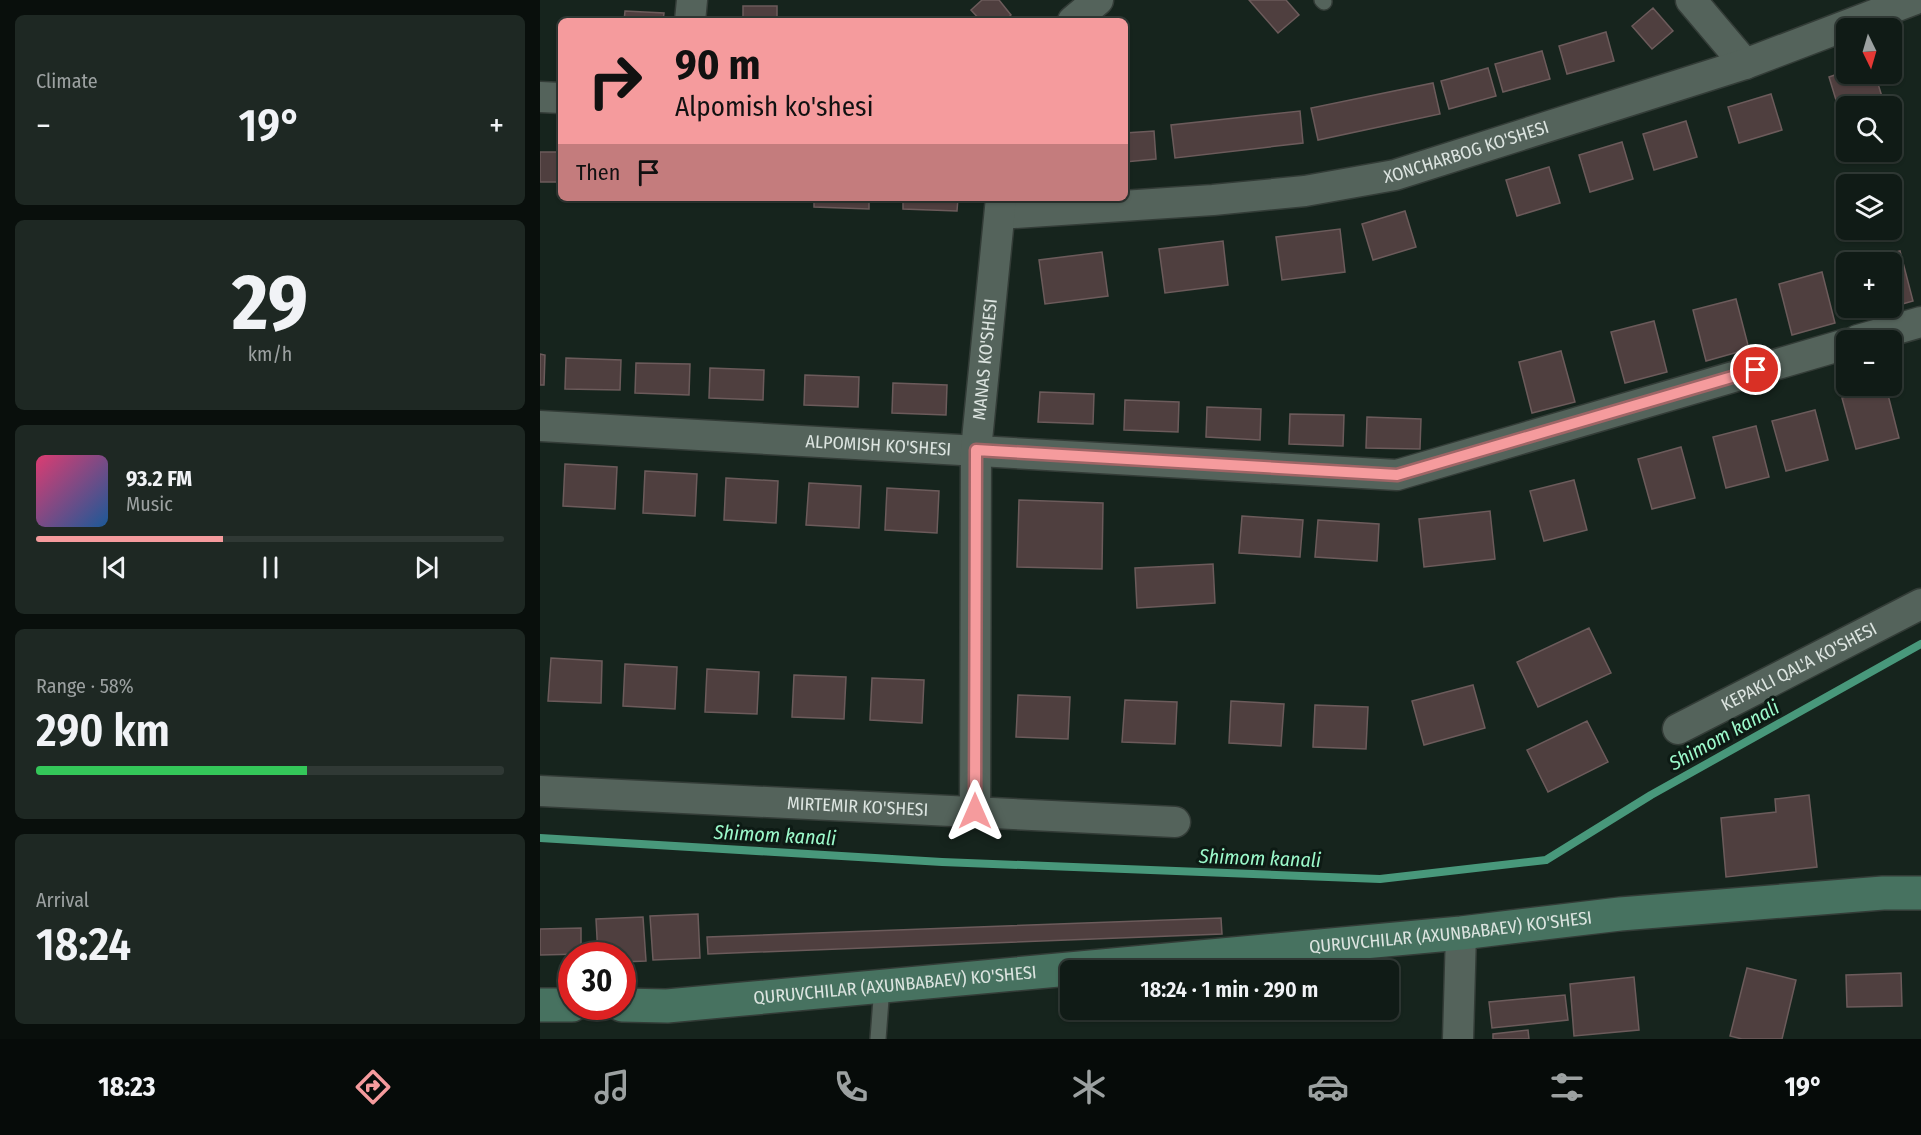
<!DOCTYPE html>
<html lang="en">
<head>
<meta charset="utf-8">
<style>
	:root { --surface:#101b16; --page:#1e2823; --text:#f1f3f6; --muted:#9ca1a1; --line:#303935; --accent:#f59b9d }
	body { margin:0; font-family:"Fira Sans Condensed",sans-serif; background:var(--page); color:var(--text); height:100vh; display:flex; flex-direction:column; font-size:22px; white-space:nowrap }
	* { box-sizing:border-box; margin:0 }
	p { font-size:20px; color:var(--muted) }
	.icon { flex:none; width:33px; height:33px; fill:none; stroke:currentColor; stroke-width:2; stroke-linecap:round; stroke-linejoin:round }
	.map { position:relative; flex:1; overflow:hidden }
	.details { display:flex; flex-direction:column; gap:15px; padding:15px; background:#090f0c; width:540px }
	.details>* { flex:none }
	.hud { position:absolute; left:18px; top:18px; width:570px; height:183px; border-radius:9px; box-shadow:0 2px 4px #0004,0 0 0 2px var(--line); background:#f59b9d; color:#111; overflow:hidden }
	.needle { width:39px; rotate:175deg }
	.tools { position:absolute; left:1296px; top:18px; display:grid; gap:12px }
	.tools a { display:grid; place-items:center; width:66px; height:66px; border-radius:9px; background:var(--surface); box-shadow:0 2px 4px #0004,0 0 0 2px var(--line); font-size:30px }
	.speed { position:absolute; left:18px; top:942px; display:flex; gap:12px; font-size:30px; font-weight:700; text-align:center }
	.speed>* { display:grid; place-content:center; width:78px; height:78px; border-radius:50%; background:var(--surface); box-shadow:0 2px 4px #0004,0 0 0 2px var(--line); line-height:1 }
	.speed .limit { border:9px solid #d22; background:#fff; color:#111 }
	.pin { position:absolute; display:grid; place-items:center; width:51px; height:51px; color:#fff; margin:-26px; border:3px solid #fff; border-radius:50%; box-shadow:0 2px 6px #0007 }
	.me { position:absolute; width:66px; margin:-33px; rotate:0deg; stroke-linejoin:round; filter:drop-shadow(0 0 4px #0008) }
	.turn { display:flex; align-items:center; gap:21px; height:126px; padding:0 18px; font-size:27px }
	.turn .icon { width:78px; height:78px; stroke-width:2.5 }
	.turn b { display:block; font-size:42px; line-height:51px }
	.then { display:flex; align-items:center; height:57px; padding:0 18px; background:#0003; gap:12px; font-size:22px }
	.big { font-size:45px; font-weight:600; line-height:1.1 }
	.details .card { flex:1; display:flex; flex-direction:column; justify-content:center; gap:9px; min-width:0; padding:0 21px; border-radius:9px; background:var(--page) }
	.details .dial { align-items:center; gap:0 }
	.dial b { font-size:78px; line-height:1 }
	.song { display:flex; align-items:center; gap:18px }
	.cover { width:72px; height:72px; border-radius:9px; background:linear-gradient(135deg,hsl(340 70% 55%),hsl(210 70% 35%)) }
	.played { height:6px; border-radius:3px; background:linear-gradient(90deg,var(--accent) 40%,var(--line) 40%) }
	.keys { display:flex; justify-content:space-around; direction:ltr }
	.heat { display:flex; justify-content:space-between; align-items:center; font-size:33px; direction:ltr }
	.charge { height:9px; border-radius:4px; background:linear-gradient(90deg,#34c759 58%,var(--line) 0) }
	.trip { position:absolute; left:520px; top:960px; width:339px; height:60px; border-radius:9px; background:var(--surface); box-shadow:0 2px 4px #0004,0 0 0 2px var(--line); font-weight:600; line-height:60px; text-align:center }
	.tab-bar { display:flex; height:96px; justify-content:space-around; align-items:center; background:#060b09; color:var(--muted) }
	.tab-bar .icon { width:42px; height:42px }
	.tab-bar .selected { color:var(--accent) }
	.tab-bar b { font-size:27px; color:var(--text) }
	main { display:flex; flex:1; min-height:0 }
	.map>svg:first-child { display:block }
</style>
</head>
<body>
<main>
<section class="details">
<div class="card"><p>Climate</p>
<div class="heat"><a>−</a><b class="big">19°</b><a>+</a></div>
</div>
<div class="card dial"><b>29</b><p>km/h</p></div>
<div class="card">
<div class="song"><i class="cover"></i><div><b>93.2 FM</b><p>Music</p></div></div>
<div class="played"></div>
<div class="keys"><svg class="icon" aria-label="previous" viewBox="0 0 24 24"><path d="M18 5L8 12l10 7zM5 5v14"/></svg><svg class="icon" aria-label="pause" viewBox="0 0 24 24"><path d="M8 5v14M16 5v14"/></svg><svg class="icon" aria-label="next" viewBox="0 0 24 24"><path d="M6 5l10 7-10 7zM19 5v14"/></svg></div>
</div>
<div class="card"><p>Range · 58%</p><b class="big">290 km</b><div class="charge"></div></div>
<div class="card"><p>Arrival</p><b class="big">18:24</b></div>
</section>
<div class="map">
<svg width="1381" height="1039" viewBox="0 0 1381 1039">
	<rect width="100%" height="100%" fill="#16241d"/>
	<g fill="none" stroke-linecap="round" stroke-linejoin="round">
		<path stroke="#48987b" stroke-width="8" d="M0 838 402 862 840 879 1006 860 1111 795 1381 644"/>
	</g>
	<path fill="#4f3f3f" stroke="#6c5b5b" stroke-width="1.5" d="M442 0H459L471 15 464 21H441L431 10Z
		M709 0H746L759 15 738 33Z
		M203 6H237V21H203Z
		M1113 8 1133 31 1112 49 1092 26Z
		M85 11 124 13 123 21H84Z
		M1066 32 1074 61 1027 74 1019 46Z
		M1002 51 1010 79 963 92 955 64Z
		M948 68 956 96 909 109 901 81Z
		M1306 71V74H1335L1343 100 1321 106H1306V111L1300 113 1289 77Z
		M893 83 900 114 778 140 771 108Z
		M1231 94 1242 130 1199 143 1188 107Z
		M760 111 763 143 635 158 631 125Z
		M1146 121 1157 157 1114 170 1103 134Z
		M614 131 616 159 585 162V133Z
		M1082 142 1093 179 1050 192 1039 155Z
		M0 152H20L19 182H0Z
		M1009 167 1020 203 977 216 966 180Z
		M199 198H254V201Z
		M274 198H329V209L274 207Z
		M363 198H418L417 211 363 209Z
		M865 211 876 247 833 260 822 224Z
		M800 229 805 272 742 280 736 237Z
		M683 241 688 285 625 293 619 249Z
		M1360 251 1373 301 1352 307V262H1317Z
		M562 252 568 296 505 304 499 260Z
		M1282 272 1295 323 1252 335 1239 284Z
		M1196 299 1209 349 1166 361 1153 310Z
		M1114 321 1127 372 1085 383 1071 332Z
		M1021 351 1035 402 992 413 979 362Z
		M0 354 5 355 4 385H0Z
		M26 358 81 360 80 390 25 389Z
		M96 363 150 364 149 395 95 393Z
		M170 368 224 370 223 400 169 398Z
		M265 375 319 377 318 407 264 405Z
		M353 383 407 385 406 415 352 413Z
		M1346 387 1359 438 1316 449 1302 398Z
		M500 392 554 394 553 424 498 422Z
		M585 400 639 402 638 432 584 430Z
		M667 407 721 409 720 440 666 437Z
		M1275 410 1288 460 1246 471 1232 421Z
		M750 414 804 415 803 446 749 444Z
		M827 417 881 419 880 449 826 448Z
		M1216 426 1229 477 1186 488 1173 437Z
		M1141 447 1155 498 1112 509 1098 459Z
		M25 464 77 467 75 509 23 506Z
		M105 471 157 474 155 516 103 513Z
		M186 478 238 481 236 523 184 520Z
		M1034 480 1047 530 1004 541 990 491Z
		M269 483 321 486 319 528 266 525Z
		M347 488 399 491 397 533 345 530Z
		M479 500 563 503 562 569 477 567Z
		M950 511 955 559 884 567 879 519Z
		M702 516 763 520 760 557 699 553Z
		M778 520 839 524 837 561 775 557Z
		M673 564 675 603 597 608 595 568Z
		M1049 628 1071 673 998 707 977 662Z
		M11 658 62 661 61 703 8 701Z
		M85 664 137 667 135 709 83 706Z
		M167 669 219 672 217 714 165 712Z
		M254 675 306 677 304 719 252 717Z
		M332 678 384 680 382 723 330 720Z
		M933 685 945 728 884 745 872 701Z
		M478 695 530 697 528 739 476 737Z
		M585 700 637 702 635 744 582 742Z
		M691 701 744 704 741 746 689 743Z
		M775 705 828 707 826 749 773 747Z
		M1047 721 1068 762 1008 792 987 750Z
		M1269 795 1277 867 1186 877 1181 818 1236 812 1235 799Z
		M158 914 160 958 113 960 110 916Z
		M103 917 106 961 82 962V956H58L56 919Z
		M681 918 682 934 168 954 167 937Z
		M41 928V954L0 955V929Z
		M1207 968 1256 980 1242 1039H1202L1190 1036Z
		M1361 973 1362 1006 1307 1007 1306 975Z
		M1094 977 1099 1030 1034 1036 1030 984Z
		M1025 995 1028 1020 952 1028 949 1002Z
		M988 1030 989 1039H953V1034Z"/>
	<g fill="none" stroke-linecap="round" stroke-linejoin="round">
		<defs>
			<path id="lane" d="M782 0 784 2
				M338 1039 342 986"/>
			<g id="street">
				<path d="M1151 0 1205 64"/>
				<path d="M150 21 152 0"/>
				<path d="M533 21 558 0"/>
				<path d="M0 97 21 98"/>
				<path id="s1" d="M460 214 673 200 765 191 855 175 1205 64 1373 0"/>
				<path d="M1318 340 1381 322"/>
				<path id="s2" d="M0 426 857 475 1306 344"/>
				<path id="s3" d="M1138 729 1381 604"/>
				<path id="s4" d="M0 791 635 822"/>
				<path id="s5" d="M435 811 436 450 461 198"/>
				<path d="M918 1039 921 933"/>
			</g>
			<g id="secondary">
				<path d="M0 1005H32"/>
				<path id="s6" d="M82 1005 127 1006 921 933 1080 914 1343 893H1381"/>
			</g>
		</defs>
		<use href="#lane" stroke="#333c37" stroke-width="18"/>
		<use href="#street" stroke="#333c37" stroke-width="33"/>
		<use href="#secondary" stroke="#333c37" stroke-width="36"/>
		<use href="#lane" stroke="#54635b" stroke-width="15"/>
		<use href="#street" stroke="#54635b" stroke-width="30"/>
		<use href="#secondary" stroke="#477260" stroke-width="33"/>
	</g>
	<g fill="none" stroke-linecap="round" stroke-linejoin="round">
		<defs>
			<path id="route" d="M435 811 436 450 857 475 1216 370"/>
		</defs>
		<use href="#route" stroke="#9f6566" stroke-width="15"/>
		<use href="#route" stroke="#f59b9d" stroke-width="10"/>
	</g>
	<g text-anchor="middle" stroke-width="6" stroke-linejoin="round" paint-order="stroke">
		<g font-size="18" fill="#dce4e0" stroke="#0d1a14">
			<text dy="6" stroke="none"><textPath href="#s1" startOffset="472">XONCHARBOG KO'SHESI</textPath></text>
			<text dy="6" stroke="none"><textPath href="#s5" startOffset="452">MANAS KO'SHESI</textPath></text>
			<text dy="6" stroke="none"><textPath href="#s2" startOffset="339">ALPOMISH KO'SHESI</textPath></text>
			<text dy="6" stroke="none"><textPath href="#s3" startOffset="136">KEPAKLI QAL'A KO'SHESI</textPath></text>
			<text dy="6" stroke="none"><textPath href="#s4" startOffset="318">MIRTEMIR KO'SHESI</textPath></text>
			<text dy="6" stroke="none"><textPath href="#s6" startOffset="832">QURUVCHILAR (AXUNBABAEV) KO'SHESI</textPath></text>
			<text dy="6" stroke="none"><textPath href="#s6" startOffset="274">QURUVCHILAR (AXUNBABAEV) KO'SHESI</textPath></text>
		</g>
		<g font-size="20" font-style="italic" fill="#9cfacb" stroke="#0d1a14">
			<text transform="translate(1184 735) rotate(-29)" y="7">Shimom kanali</text>
			<text transform="translate(235 835) rotate(3)" y="7">Shimom kanali</text>
			<text transform="translate(720 858) rotate(2)" y="7">Shimom kanali</text>
		</g>
	</g>
</svg>
<div class="tools">
<a><svg class="needle" viewBox="-14 -14 28 28"><path d="M0-13l5 13h-10z" fill="#e53935"/><path d="M0 13l5-13h-10z" fill="#9ca1a1"/></svg></a>
<a><svg class="icon" aria-label="search" viewBox="0 0 24 24"><circle cx="10" cy="10" r="6"/><path d="M15 15l6 6"/></svg></a>
<a><svg class="icon" aria-label="layers" viewBox="0 0 24 24"><path d="M12 4l9 5-9 5-9-5zM3 14l9 5 9-5"/></svg></a>
<a>+</a>
<a>−</a>
</div>
<div class="speed"><div class="limit">30</div></div>
<div class="pin" style="left:1216px;top:370px;background:#d93025"><svg class="icon" aria-label="arrive" viewBox="0 0 24 24"><path d="M6 21V4h12l-3 4 3 4H6"/></svg></div>
<svg class="me" style="left:435px;top:811px" viewBox="-20 -20 40 40"><path d="M0-17L14 15 0 8-14 15z" fill="#f59b9d" stroke="#fff" stroke-width="4"/></svg>
<div class="trip">18:24 · 1 min · 290 m</div>
<div class="hud">
<div class="turn"><svg class="icon" aria-label="right" viewBox="0 0 24 24"><path d="M7 20v-9h11M14 6l5 5-5 5"/></svg><div><b>90 m</b>Alpomish ko'shesi</div></div>
<div class="then">Then<svg class="icon" aria-label="arrive" viewBox="0 0 24 24"><path d="M6 21V4h12l-3 4 3 4H6"/></svg></div>
</div>
</div>
</main>
<nav class="tab-bar">
<b>18:23</b>
<svg class="icon selected" aria-label="directions" viewBox="0 0 24 24"><path d="M12 3l9 9-9 9-9-9zM9 14v-3h6M13 9l2 2-2 2"/></svg>
<svg class="icon" aria-label="music" viewBox="0 0 24 24"><path d="M9 18V5l10-2v13"/><circle cx="6" cy="18" r="3"/><circle cx="16" cy="16" r="3"/></svg>
<svg class="icon" aria-label="phone" viewBox="0 0 24 24"><path d="M5 4h4l2 5-3 2q2 4 5 5l2-3 5 2v4C11 20 4 13 5 4z"/></svg>
<svg class="icon" aria-label="climate" viewBox="0 0 24 24"><path d="M12 3v18M4 7l16 10M4 17L20 7"/></svg>
<svg class="icon" aria-label="car" viewBox="0 0 24 24"><path d="M5 17H2v-5l4-1 3-4h7l3 4 3 1v5h-3M9 17h6M6 11h13"/><circle cx="7" cy="17" r="2"/><circle cx="17" cy="17" r="2"/></svg>
<svg class="icon" aria-label="filters" viewBox="0 0 24 24"><path d="M4 7h16M4 17h16"/><circle cx="9" cy="7" r="2"/><circle cx="15" cy="17" r="2"/></svg>
<b>19°</b>
</nav>
</body>
</html>
